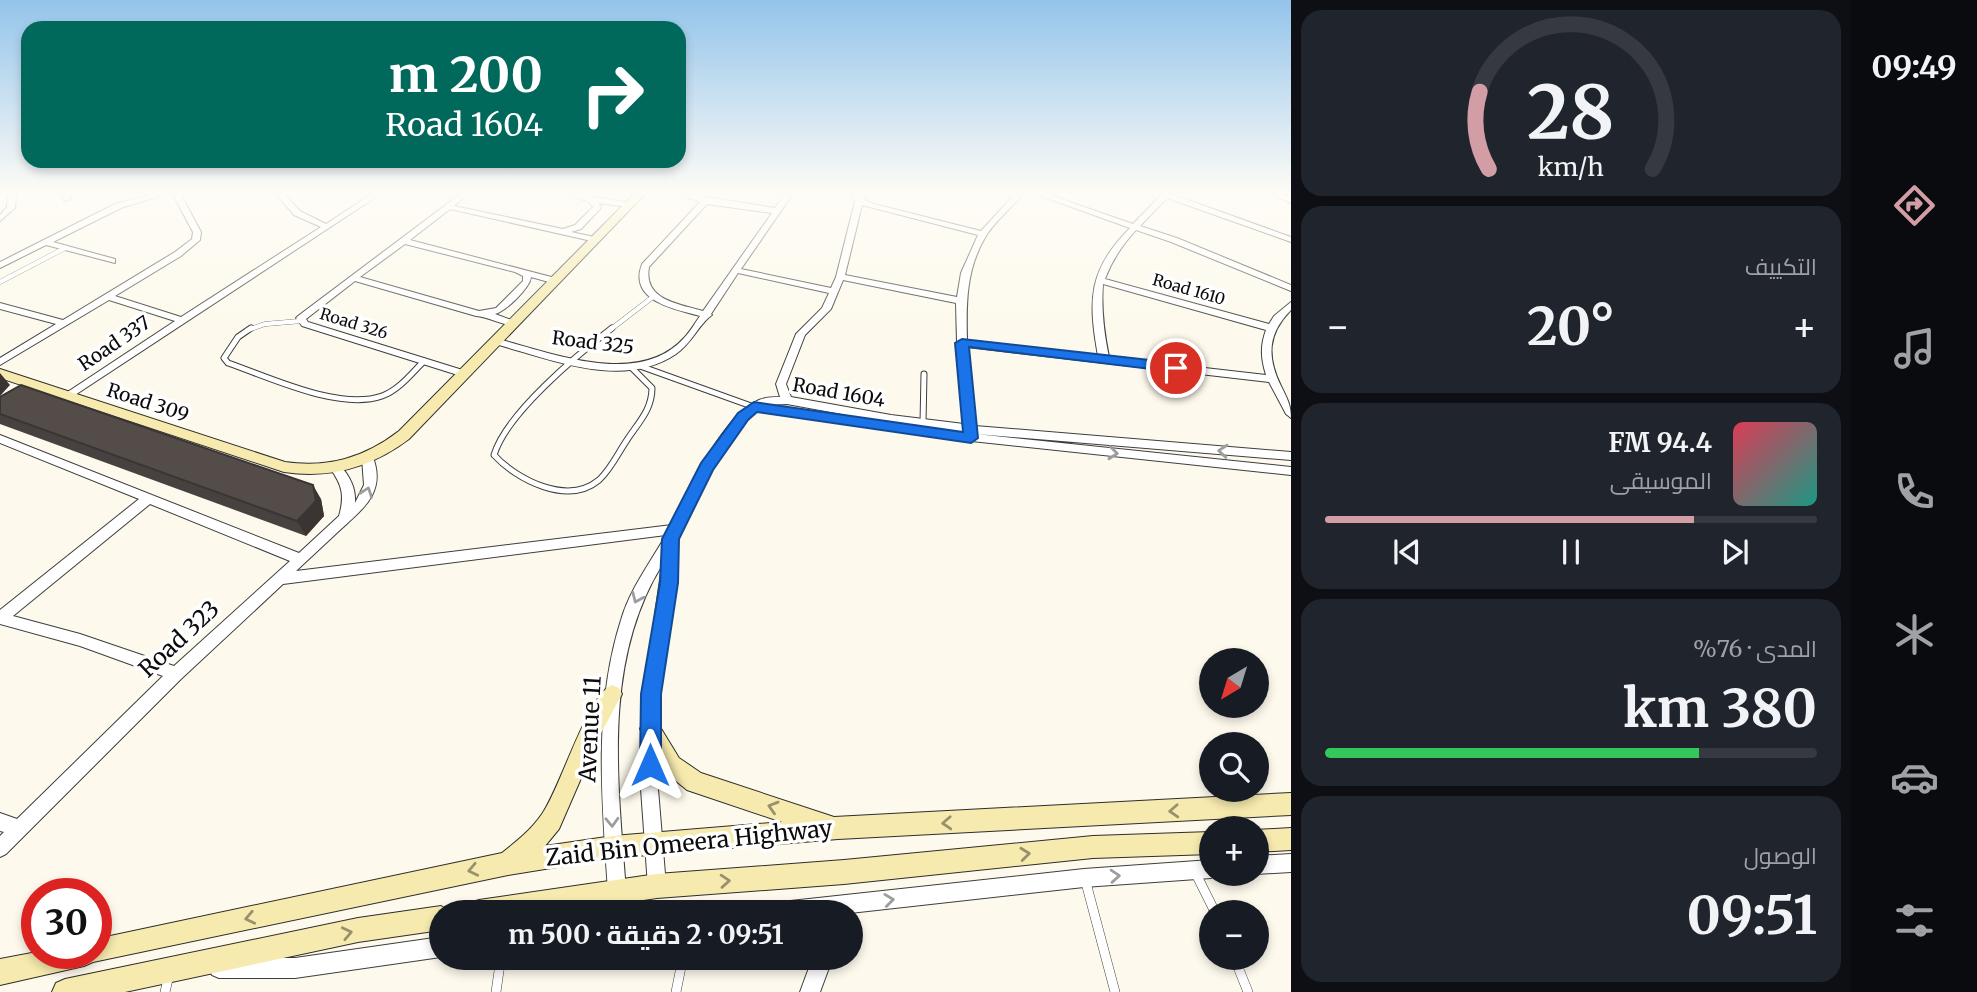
<!DOCTYPE html>
<html lang="ar">
<head>
<meta charset="utf-8">
<style>
	:root { --surface:#171b24; --page:#20242c; --text:#f1f3f6; --muted:#9ea1a6; --line:#363941; --accent:#d29da4 }
	body { margin:0; font-family:Merriweather,Cairo,serif; background:var(--page); color:var(--text); direction:rtl; height:100vh; display:flex; flex-direction:column; font-size:26px; white-space:nowrap }
	* { box-sizing:border-box; margin:0 }
	p { font-size:23px; color:var(--muted) }
	.icon { flex:none; width:38px; height:38px; fill:none; stroke:currentColor; stroke-width:2; stroke-linecap:round; stroke-linejoin:round }
	.map { position:relative; flex:1; overflow:hidden; direction:ltr }
	.panel { display:flex; flex-direction:column; gap:10px; padding:10px; background:#0d0f14; width:560px }
	.panel>* { flex:none }
	.hud { position:absolute; left:21px; top:21px; width:665px; height:147px; border-radius:21px; box-shadow:0 4px 10px #0003; direction:rtl; background:#00695c; color:#fff; overflow:hidden }
	.needle { width:46px; rotate:218deg }
	.fabs { position:absolute; left:1199px; top:648px; display:grid; gap:14px }
	.fabs a { display:grid; place-items:center; width:70px; height:70px; border-radius:50%; background:var(--surface); box-shadow:0 4px 10px #0003; font-size:35px }
	.speed { position:absolute; left:21px; top:878px; display:flex; gap:14px; font-size:35px; font-weight:700; text-align:center }
	.speed>* { display:grid; place-content:center; width:91px; height:91px; border-radius:50%; background:var(--surface); box-shadow:0 4px 10px #0003; line-height:1 }
	.speed .limit { border:10px solid #d22; background:#fff; color:#111 }
	.pin { position:absolute; display:grid; place-items:center; width:60px; height:60px; color:#fff; margin:-30px; border:4px solid #fff; border-radius:50%; box-shadow:0 2px 7px #0007 }
	.me { position:absolute; width:77px; margin:-38px; rotate:0deg; stroke-linejoin:round; filter:drop-shadow(0 0 5px #0008) }
	.turn { display:flex; align-items:center; gap:24px; height:147px; padding:0 28px; font-size:32px }
	.turn .icon { width:91px; height:91px; stroke-width:2.5 }
	.turn b { display:block; font-size:49px; line-height:60px }
	.big { font-size:52px; font-weight:700; line-height:1.1 }
	.panel .tile { flex:1; display:flex; flex-direction:column; justify-content:center; gap:10px; min-width:0; padding:0 24px; border-radius:21px; background:var(--page) }
	.panel .dial { align-items:center; gap:0 }
	.dial svg { height:182px; overflow:visible; fill:none; stroke:var(--line); stroke-width:7; stroke-linecap:round; text-anchor:middle }
	.dial text { fill:var(--text); stroke:none }
	.song { display:flex; align-items:center; gap:21px }
	.cover { width:84px; height:84px; border-radius:10px; background:linear-gradient(135deg,hsl(350 70% 55%),hsl(170 70% 35%)) }
	.played { height:7px; border-radius:4px; background:linear-gradient(90deg,var(--accent) 75%,var(--line) 75%) }
	.keys { display:flex; justify-content:space-around; direction:ltr }
	.heat { display:flex; justify-content:space-between; align-items:center; font-size:38px; direction:ltr }
	.charge { height:10px; border-radius:5px; background:linear-gradient(90deg,#34c759 76%,var(--line) 0) }
	.trip { position:absolute; left:429px; top:900px; width:434px; height:70px; border-radius:35px; background:var(--surface); box-shadow:0 4px 10px #0003; font-weight:700; line-height:70px; text-align:center; direction:rtl }
	main { display:flex; flex:1; min-height:0 }
	.menu { display:flex; flex-direction:column; width:126px; justify-content:space-around; align-items:center; background:#090b0e; color:var(--muted) }
	.menu .icon { width:49px; height:49px }
	.menu .on { color:var(--accent) }
	.menu b { font-size:32px; color:var(--text) }
	.map>svg:first-child { display:block }
</style>
</head>
<body>
<main>
<nav class="menu">
<b>09:49</b>
<svg class="icon on" aria-label="directions" viewBox="0 0 24 24"><path d="M12 3l9 9-9 9-9-9zM9 14v-3h6M13 9l2 2-2 2"/></svg>
<svg class="icon" aria-label="music" viewBox="0 0 24 24"><path d="M9 18V5l10-2v13"/><circle cx="6" cy="18" r="3"/><circle cx="16" cy="16" r="3"/></svg>
<svg class="icon" aria-label="phone" viewBox="0 0 24 24"><path d="M5 4h4l2 5-3 2q2 4 5 5l2-3 5 2v4C11 20 4 13 5 4z"/></svg>
<svg class="icon" aria-label="climate" viewBox="0 0 24 24"><path d="M12 3v18M4 7l16 10M4 17L20 7"/></svg>
<svg class="icon" aria-label="car" viewBox="0 0 24 24"><path d="M5 17H2v-5l4-1 3-4h7l3 4 3 1v5h-3M9 17h6M6 11h13"/><circle cx="7" cy="17" r="2"/><circle cx="17" cy="17" r="2"/></svg>
<svg class="icon" aria-label="filters" viewBox="0 0 24 24"><path d="M4 7h16M4 17h16"/><circle cx="9" cy="7" r="2"/><circle cx="15" cy="17" r="2"/></svg>
</nav>
<section class="panel">
<div class="tile dial"><svg viewBox="0 0 100 80">
<path d="M14 69A42 42 0 1 1 86 69"/>
<path d="M14 69A42 42 0 0 1 10 35" stroke="#d29da4"/>
<text x="50" y="56" font-size="32" font-weight="700">28</text>
<text x="50" y="72" font-size="11">km/h</text>
</svg></div>
<div class="tile"><p>التكييف</p>
<div class="heat"><a>−</a><b class="big">20°</b><a>+</a></div>
</div>
<div class="tile">
<div class="song"><i class="cover"></i><div><b>94.4 FM</b><p>الموسيقى</p></div></div>
<div class="played"></div>
<div class="keys"><svg class="icon" aria-label="previous" viewBox="0 0 24 24"><path d="M18 5L8 12l10 7zM5 5v14"/></svg><svg class="icon" aria-label="pause" viewBox="0 0 24 24"><path d="M8 5v14M16 5v14"/></svg><svg class="icon" aria-label="next" viewBox="0 0 24 24"><path d="M6 5l10 7-10 7zM19 5v14"/></svg></div>
</div>
<div class="tile"><p>المدى · 76%</p><b class="big">380 km</b><div class="charge"></div></div>
<div class="tile"><p>الوصول</p><b class="big">09:51</b></div>
</section>
<div class="map">
<svg width="1291" height="992" viewBox="0 0 1291 992">
	<rect width="100%" height="100%" fill="#fdf9ec"/>
	<g fill="none" stroke-linecap="round" stroke-linejoin="round">
		<defs>
			<path id="lane-far2" d="M0 282 65 248
				M248 330 265 324 301 321
				M610 330 654 296"/>
			<path id="lane-far1" d="M251 328 238 337 224 358 228 363C269 377 339 411 382 396 399 390 412 373 424 361
				M612 328C577 355 506 414 494 455 517 480 568 506 599 480 611 469 618 453 627 440 638 423 652 410 652 388L632 368
				M640 366 754 407
				M923 423 924 374"/>
			<path id="lane" d="M1195 872 1215 912
				M1085 879 1115 992
				M1234 957 1248 992
				M165 992 169 975
				M496 992 501 957
				M676 992 683 957"/>
			<path id="street" d="M8 195H16L15 208 0 221V215L7 207Z
				M62 195H70L71 199 64 201Z
				M150 195H163L121 208 53 242 115 259V263L46 245 0 268V262L115 204Z
				M173 195H181L201 232 200 240 181 256 115 296 181 317 321 227 294 215 277 195H285L300 211 326 224 370 195H379L72 397 68 398 63 395 175 321 109 300 0 365V358L56 324 0 309V303L63 320 175 252 192 239 193 232Z
				M459 195H467L454 206 563 229 575 225 593 207 589 202 570 195H583L630 203 634 205 630 207 598 203 601 207 600 209 581 229 571 232 599 238 600 240 596 242 450 209 410 240 559 279 560 281 556 284 531 277C530 288 506 311 495 314L517 322V326C503 326 490 317 476 316L355 281 306 319 308 322 469 372V376H461L302 326 296 318 298 316ZM405 244 515 272 523 276V281L496 308 479 311 360 277Z
				M681 195H694L775 208 784 195H792L741 269 831 288 836 277 855 201 851 195H867L864 200 874 204 981 231 1014 195H1022C1011 209 995 221 986 236 966 269 966 303 967 341L1098 356C1088 300 1088 270 1130 228L1038 195H1050L1133 224 1161 195H1174L1291 237V242L1167 198 1140 226 1177 238 1291 285V291L1171 242 1136 230C1123 244 1112 260 1105 279L1269 324 1274 316 1291 302V310C1267 334 1267 357 1281 386 1287 398 1291 405 1291 418L1286 414 1269 382 967 347 975 426 1291 452V460L976 434 1291 467V475L934 437 928 433 930 430 964 432 891 423 787 404 766 405 875 420 881 424 875 428 756 411 747 419 711 469 676 542 674 581 657 716 658 789 666 886 663 892 657 895 651 892 648 886 641 789V716L662 565C602 662 618 782 626 891L623 897 617 900 611 897 608 891C602 800 593 708 621 620 630 589 650 563 666 535L283 584 181 679 6 854 0 857V836L4 832 0 831V813L17 819 163 676 80 646 0 624V610L139 499 0 443V435L299 553 339 516C345 495 342 485 330 468L332 465H340C350 477 356 488 355 503L364 485 362 458 364 455H372C387 491 364 508 341 529 326 543 311 557 296 571L672 525C689 489 722 417 759 400 766 397 773 397 780 397L776 384 796 334 822 308 829 293 738 273 711 314 712 315C698 325 693 342 676 354 623 390 551 359 495 344L493 342 498 339C552 353 639 388 684 338 690 332 695 323 700 316 674 309 628 301 642 264L700 202ZM707 204 772 213 703 311C678 304 643 300 649 267ZM862 205 978 235 961 273 957 297 845 275ZM843 280 956 303 957 343 964 424 891 415 791 397 786 384 805 335 831 309ZM1103 284 1266 330C1260 346 1261 359 1266 375L1109 357C1104 332 1101 309 1103 284ZM150 504 290 561 174 666 80 634 13 616Z
				M1273 195H1284L1291 198V203Z
				M1291 854V872L1256 874 1254 873H1256V856Z
				M1211 860V873H1218L1211 878 1084 887 850 913 763 912 765 905 772 903 1084 869Z
				M441 937V957L295 978H219L212 975 209 968 212 961 219 958H295Z
				M813 957H833L820 992H800Z"/>
			<path id="secondary" d="M633 195H644L409 439C372 467 331 479 284 472L0 378V369L285 462C328 468 364 458 399 431Z
				M612 685 619 688 622 694 599 737 559 829 545 846 613 836 782 822 687 790 665 772 640 729 643 722 650 719 657 722 679 758 701 773 834 817 1291 793V815L838 839 613 858 508 875 93 962 84 966 0 985V959L37 952V954H96V939L502 853C517 841 531 830 542 814 560 789 588 694 612 685Z
				M1291 828V850L1256 852V830Z
				M1211 832V854L1093 858 844 884 657 898 562 912H467L470 903 479 900 657 874 844 860 1093 836Z
				M441 906 450 912H441V930L358 942 125 992H52L56 983 65 979 358 918Z"/>
		</defs>
		<use href="#lane-far2" stroke="#3e3e3e" stroke-width="5"/>
		<use href="#lane-far1" stroke="#3e3e3e" stroke-width="7"/>
		<use href="#lane" stroke="#3e3e3e" stroke-width="10"/>
		<use href="#street" stroke="#3e3e3e" stroke-width="2"/>
		<use href="#secondary" stroke="#2d2d2d" stroke-width="2"/>
		<use href="#lane-far2" stroke="#fff" stroke-width="4.5"/>
		<use href="#lane-far1" stroke="#fff" stroke-width="5"/>
		<use href="#lane" stroke="#fff" stroke-width="9"/>
		<use href="#street" fill="#fff" fill-rule="evenodd"/>
		<use href="#secondary" fill="#f6eaae" fill-rule="evenodd"/>
	</g>
	<path fill="#47413f" d="M0 397 321 499 324 516 306 536 0 424Z"/>
	<path fill="#3a3533" d="M0 373 10 385 0 396Z
		M313 485 321 499 324 516 306 536 297 521Z"/>
	<path fill="#534c49" stroke="#3a3533" stroke-width="2" d="M21 385 313 485 316 501 297 521 0 414V397Z"/>
	<defs><path id="oneway-chevron" d="M-2-3.5L2.5 0L-2 3.5" fill="none" stroke-width="1.6" stroke-linecap="round" stroke-linejoin="round" transform="scale(1.75)"/></defs>
	<g stroke="#9d9d9d">
		<use href="#oneway-chevron" transform="translate(1223 451) rotate(-175)"/>
		<use href="#oneway-chevron" transform="translate(1113 453) rotate(6)"/>
		<use href="#oneway-chevron" transform="translate(367 492) rotate(-70)"/>
		<use href="#oneway-chevron" transform="translate(637 598) rotate(114)"/>
		<use href="#oneway-chevron" transform="translate(612 822) rotate(88)"/>
		<use href="#oneway-chevron" transform="translate(1115 876) rotate(-4)"/>
		<use href="#oneway-chevron" transform="translate(889 900) rotate(-7)"/>
	</g>
	<g stroke="#98916d">
		<use href="#oneway-chevron" transform="translate(773 807) rotate(-163)"/>
		<use href="#oneway-chevron" transform="translate(1174 811) rotate(177)"/>
		<use href="#oneway-chevron" transform="translate(947 823) rotate(177)"/>
		<use href="#oneway-chevron" transform="translate(1025 854) rotate(-6)"/>
		<use href="#oneway-chevron" transform="translate(473 870) rotate(168)"/>
		<use href="#oneway-chevron" transform="translate(725 881) rotate(-4)"/>
		<use href="#oneway-chevron" transform="translate(250 918) rotate(168)"/>
		<use href="#oneway-chevron" transform="translate(347 933) rotate(-12)"/>
	</g>
	<linearGradient id="sky" x2="0" y2="1"><stop stop-color="#94c4eb"/><stop offset="0.58" stop-color="#fefcf6"/><stop offset="1" stop-color="#fefcf6" stop-opacity="0"/></linearGradient>
	<rect width="1291" height="334" fill="url(#sky)"/>
	<path fill="#1a73e8" stroke="#114b97" stroke-width="2" d="M962 339 1176 363 1182 368 1176 372 969 347 978 438 971 443 757 412 748 420 713 470 679 539 678 583 661 694V765L658 773 650 776 643 773 640 765 641 694 660 583 662 539 701 463 738 413 754 402 963 432 955 343Z"/>
	<g text-anchor="middle" stroke-width="7" stroke-linejoin="round" paint-order="stroke">
		<g font-size="16" fill="#0b0b0b" stroke="#fff">
			<text transform="translate(1189 289) rotate(16)" y="6">Road 1610</text>
			<text transform="translate(354 323) rotate(17)" y="6">Road 326</text>
		</g>
		<g font-size="19" fill="#0b0b0b" stroke="#fff">
			<text transform="translate(593 342) rotate(7)" y="7">Road 325</text>
			<text transform="translate(114 343) rotate(-34)" y="7">Road 337</text>
			<text transform="translate(839 392) rotate(10)" y="7">Road 1604</text>
			<text transform="translate(148 402) rotate(18)" y="7">Road 309</text>
		</g>
		<g font-size="23" fill="#0b0b0b" stroke="#fff">
			<text transform="translate(179 639) rotate(-43)" y="8">Road 323</text>
			<text transform="translate(590 729) rotate(-87)" y="8">Avenue 11</text>
			<text transform="translate(689 843) rotate(-6)" y="8">Zaid Bin Omeera Highway</text>
		</g>
	</g>
</svg>
<div class="fabs">
<a><svg class="needle" viewBox="-14 -14 28 28"><path d="M0-13l5 13h-10z" fill="#e53935"/><path d="M0 13l5-13h-10z" fill="#9ea1a6"/></svg></a>
<a><svg class="icon" aria-label="search" viewBox="0 0 24 24"><circle cx="10" cy="10" r="6"/><path d="M15 15l6 6"/></svg></a>
<a>+</a>
<a>−</a>
</div>
<div class="speed"><div class="limit">30</div></div>
<div class="pin" style="left:1176px;top:368px;background:#d93025"><svg class="icon" aria-label="arrive" viewBox="0 0 24 24"><path d="M6 21V4h12l-3 4 3 4H6"/></svg></div>
<svg class="me" style="left:650px;top:765px" viewBox="-20 -20 40 40"><path d="M0-17L14 15 0 8-14 15z" fill="#1a73e8" stroke="#fff" stroke-width="4"/></svg>
<div class="trip">09:51 · 2 دقيقة · 500 m</div>
<div class="hud">
<div class="turn"><svg class="icon" aria-label="right" viewBox="0 0 24 24"><path d="M7 20v-9h11M14 6l5 5-5 5"/></svg><div><b>200 m</b>Road 1604</div></div>
</div>
</div>
</main>
</body>
</html>
